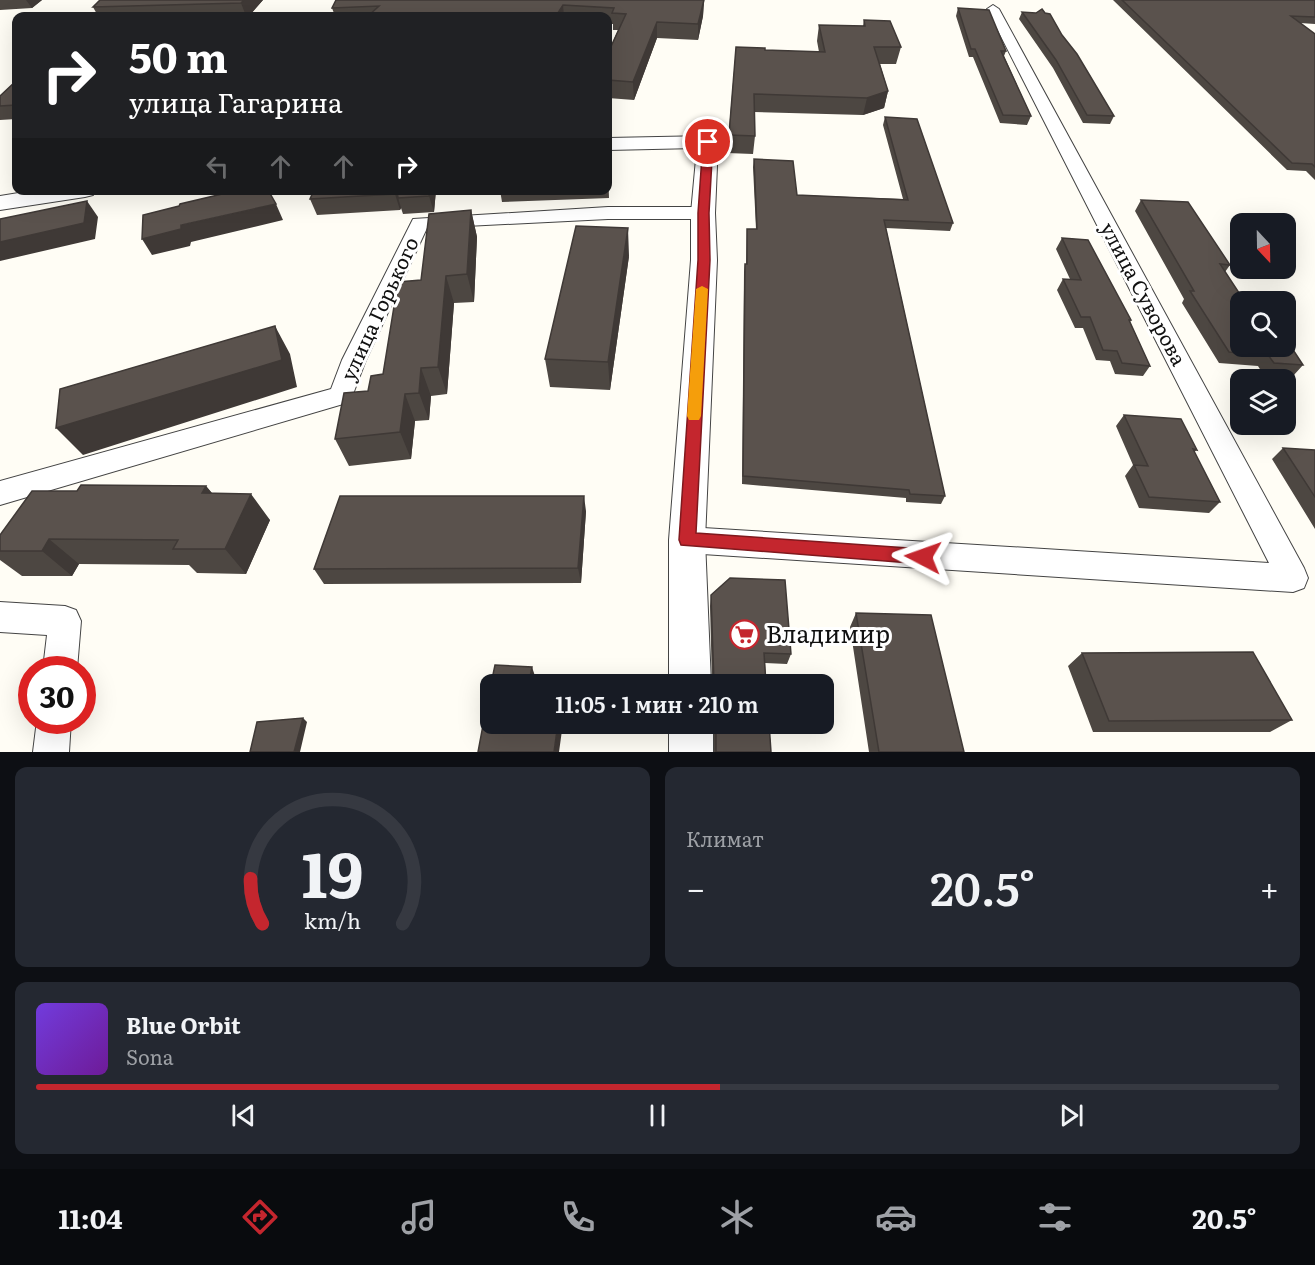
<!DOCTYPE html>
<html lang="ru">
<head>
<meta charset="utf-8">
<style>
	:root { --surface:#171b24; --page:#242831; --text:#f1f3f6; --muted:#9ea1a6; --line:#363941; --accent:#c4262e }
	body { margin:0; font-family:Literata,serif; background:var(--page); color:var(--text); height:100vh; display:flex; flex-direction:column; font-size:22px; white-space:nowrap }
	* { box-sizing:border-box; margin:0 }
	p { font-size:20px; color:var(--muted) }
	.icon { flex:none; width:33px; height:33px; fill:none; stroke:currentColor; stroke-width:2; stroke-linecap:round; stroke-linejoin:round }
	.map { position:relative; height:752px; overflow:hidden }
	.sheet { display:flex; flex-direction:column; gap:15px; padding:15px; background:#0d0f14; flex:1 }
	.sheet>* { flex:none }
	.hud { position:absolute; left:12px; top:12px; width:600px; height:183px; border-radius:12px; box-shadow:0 6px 24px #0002; background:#202124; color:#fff; overflow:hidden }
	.needle { width:39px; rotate:158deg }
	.fabs { position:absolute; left:1230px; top:213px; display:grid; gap:12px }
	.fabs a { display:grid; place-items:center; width:66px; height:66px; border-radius:12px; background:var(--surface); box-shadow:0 6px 24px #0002; font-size:30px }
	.speed { position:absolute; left:18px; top:656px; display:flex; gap:12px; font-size:30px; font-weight:700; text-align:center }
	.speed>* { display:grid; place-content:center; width:78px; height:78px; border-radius:50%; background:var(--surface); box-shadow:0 6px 24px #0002; line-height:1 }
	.speed .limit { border:9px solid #d22; background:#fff; color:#111 }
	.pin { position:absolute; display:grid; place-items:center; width:51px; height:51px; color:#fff; margin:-26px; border:3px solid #fff; border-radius:50%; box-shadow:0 2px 6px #0007 }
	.me { position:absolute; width:66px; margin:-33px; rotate:274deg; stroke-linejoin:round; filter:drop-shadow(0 0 4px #0008) }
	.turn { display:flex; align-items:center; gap:21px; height:126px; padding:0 18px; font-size:27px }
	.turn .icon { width:78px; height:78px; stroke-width:2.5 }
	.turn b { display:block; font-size:42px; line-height:51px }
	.lanes { display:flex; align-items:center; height:57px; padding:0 18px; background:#0003; justify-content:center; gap:30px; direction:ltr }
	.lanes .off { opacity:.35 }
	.big { font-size:45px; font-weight:600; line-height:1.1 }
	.sheet .card { flex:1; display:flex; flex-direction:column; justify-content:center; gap:9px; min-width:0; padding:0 21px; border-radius:12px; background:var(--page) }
	.sheet .dial { align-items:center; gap:0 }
	.dial svg { height:156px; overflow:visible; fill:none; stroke:var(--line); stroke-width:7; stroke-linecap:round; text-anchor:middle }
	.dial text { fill:var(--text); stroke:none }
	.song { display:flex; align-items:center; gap:18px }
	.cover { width:72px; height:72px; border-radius:9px; background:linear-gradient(135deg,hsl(260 70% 55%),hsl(280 70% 35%)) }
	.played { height:6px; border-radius:3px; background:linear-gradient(90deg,var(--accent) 55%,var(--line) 55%) }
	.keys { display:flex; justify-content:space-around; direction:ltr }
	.heat { display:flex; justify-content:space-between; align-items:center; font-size:33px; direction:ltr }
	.sheet .tiles { flex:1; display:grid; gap:15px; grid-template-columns:1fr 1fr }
	.card:last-child { grid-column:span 2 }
	.trip { position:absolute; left:480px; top:674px; width:354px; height:60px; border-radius:12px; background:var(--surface); box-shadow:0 6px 24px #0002; font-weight:600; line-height:60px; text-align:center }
	.tabs { display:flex; height:96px; justify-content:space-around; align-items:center; background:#090b0e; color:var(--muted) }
	.tabs .icon { width:42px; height:42px }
	.tabs .on { color:var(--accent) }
	.tabs b { font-size:27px; color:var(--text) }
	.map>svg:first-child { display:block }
</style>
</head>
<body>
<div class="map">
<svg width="1315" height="752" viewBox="0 0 1315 752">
	<rect width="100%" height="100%" fill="#fffdf5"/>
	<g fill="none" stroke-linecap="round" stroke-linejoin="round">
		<defs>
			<path id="minor" d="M993 5 999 9 1304 568 1308 578 1304 588 1293 592 687 553 677 549 672 540 677 531 687 527 1269 563 987 9Z
				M608 207H703L710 209 712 213 710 217 703 219H608L427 228 366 360 350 402 0 505V481L331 389 342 360 413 219Z
				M0 602 65 606 76 610 81 621 77 669H43L47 635 0 632Z
				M37 720H71L69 752H33Z"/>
			<path id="tertiary" d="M708 136 715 138 718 142 715 213 717 260 705 540 711 684H669V540L691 260V213L697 148 608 150V138Z
				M37 190H96L93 195 85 197 0 210V196Z
				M669 723H713V752H669Z"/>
		</defs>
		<use href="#minor" stroke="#444" stroke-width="2"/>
		<use href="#tertiary" stroke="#444" stroke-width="2"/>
		<use href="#minor" fill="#fff" fill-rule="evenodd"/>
		<use href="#tertiary" fill="#fff" fill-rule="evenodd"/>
	</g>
	<path fill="#4d4742" d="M0 0H42L32 8 0 10Z
		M100 0H263L249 16H98L93 7Z
		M336 0H704L703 16 698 40 657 38 634 100 608 98V53L618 30H613V24H608V16H335L332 8Z
		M1113 0H1315V24L1300 23 1315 34V180L1306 171 1287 170Z
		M958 8 1006 51 1004 56 1031 116 1027 125 1000 123 973 57H969L956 16Z
		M1022 12 1062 35 1114 116 1110 124 1083 123 1053 68 1019 19Z
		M864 20 901 47 896 64H880L888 91 884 108 863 115 754 112 755 136 753 154 727 153 736 47 765 50 819 52 817 41 819 25 863 26Z
		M16 81V119L0 120V96Z
		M885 117 953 223 950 231 886 228 945 496 941 504 906 502V498L742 484 744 272 745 264H746L747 229H756L753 167 754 159 797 195 903 199 883 125Z
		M608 165 609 198 502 202 500 190H608Z
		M314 190H436L434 212 403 214 401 208 400 210 317 215 310 199Z
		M1141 200 1230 265 1225 272 1240 346 1303 365 1293 376 1263 374 1258 366 1219 363 1182 303 1184 299 1135 211Z
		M471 210 477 237 474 302 454 303 447 394 431 396 429 420 415 421 411 459 349 466 335 439 368 391 383 374 421 280Z
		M1062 238 1131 320 1130 322 1150 366 1143 376 1115 374 1110 361 1096 360 1083 328H1075L1057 290 1063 279H1070L1056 249Z
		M629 256 610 390 550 387 545 359Z
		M1124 415 1197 450 1194 452 1220 502 1209 513 1139 508 1125 476 1133 465 1116 426Z
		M1283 448 1315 450V529L1272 459Z
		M206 486 212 493 270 520 246 574 197 573 189 565 79 564 72 576H22L0 560V535L77 491Z
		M586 511 581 583 324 584 314 569Z
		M711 595 791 654 787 664 765 663 766 684H712L710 606Z
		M856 613 964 752H869L850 627Z
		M1082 653 1292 720 1270 732H1093L1068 666Z
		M714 723H769L771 752H714Z"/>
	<path fill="#3f3936" d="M26 0H42L32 8Z
		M244 0H263L249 16H246L241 3Z
		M704 0 703 16 698 40V24Z
		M563 5 564 16H556Z
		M657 22V38L634 100 633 82Z
		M888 91 884 108 863 115 867 98Z
		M396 190 401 208 400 210 395 194Z
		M430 190H436L434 212 429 196Z
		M87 201 98 217 95 239 0 261V262V242Z
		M276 204 283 220 191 242 190 246 152 255 142 239 181 225Z
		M471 210 477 237 474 302 467 274Z
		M628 228 629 256 610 390 608 362Z
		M446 276 454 303 447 394 438 367Z
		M275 326 290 354 297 387 83 455 56 428Z
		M421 368 431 396 429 420 419 393Z
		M405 394 415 421 411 459 400 432Z
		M206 486 227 512 202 493Z
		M251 494 270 520 246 574 225 549Z
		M584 496 586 511 581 583 578 568Z
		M49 539 79 564 72 576 42 551Z
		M532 667 536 679 530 677Z
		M303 718 307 722 300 752H294Z
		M558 723H563L559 752H554Z"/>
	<path fill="#5a524d" stroke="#3f3936" stroke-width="1.5" d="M100 0H244L241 3 93 7Z
		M336 0H704L698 24 657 22 633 82 608 80V53L626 14 612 13 614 8 563 5 556 16H427L402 15 401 16H368L379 6 332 8Z
		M1122 0H1315V17L1291 16 1315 34V167L1312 164 1292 163Z
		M958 8 989 10 1006 51H1001L1031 116 1003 115 975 49H971Z
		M1042 9 1045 13 1050 14 1062 35 1077 54 1114 116 1087 115 1056 60 1022 12 1036 13Z
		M864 20 890 21 901 47H874L888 91 867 98 754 94 755 136 729 135 736 47 765 48V50L825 52 819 25 865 26Z
		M16 81V105L0 106V96Z
		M885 117 917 119 953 223 884 220 945 496 910 494 909 490 743 476 745 264H747V229H757L754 159 793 161 797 195 908 200Z
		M239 190H268L276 204 181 225V229L142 239 143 215 179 206 180 204Z
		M314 190H396L395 194 310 199Z
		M397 190H430L429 196 398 198Z
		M1141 200 1188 202 1230 265 1220 264 1245 302H1240V346H1286V339L1303 365 1274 363 1268 355 1229 352 1190 291H1194Z
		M87 201 84 223 0 242V219Z
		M471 210 467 274 446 276 438 367 421 368 419 393 405 394 400 432 335 439 344 393 368 391 371 376 383 374 398 282 421 280 429 214Z
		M576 226 628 228 608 362 545 359Z
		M1062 238 1088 240 1131 320H1129L1150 366 1122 363 1117 351 1103 350 1090 317H1081L1063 279 1081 280Z
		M275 326 282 360 56 428 60 389Z
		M1124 415 1181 419 1197 450 1193 449 1220 502 1149 497 1134 465 1148 466Z
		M1283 448 1315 450V497Z
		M81 485 206 486 202 493 251 494 225 549H173L178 540 49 539 42 551H0V535L32 491H77Z
		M340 496H584L578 568 314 569Z
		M730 578 785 580 791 654 764 653 766 684H714L711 595Z
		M856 613 931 615 964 752H879Z
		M1253 652 1292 720 1109 721 1082 653Z
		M495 665 532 667 530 677 563 678V684H491Z
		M490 688V723H558L554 752H478Z
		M303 718 294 752H250L257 722Z
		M716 723H769L771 752H716Z"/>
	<path fill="#c4262e" stroke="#7f191e" stroke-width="1.5" d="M708 139 713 142 709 213 710 260 696 533 923 549 929 551 932 557 929 562 923 564 681 545 679 540 698 260V213L703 142Z"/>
	<path fill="#f59e0b" d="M702 286 708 289 701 416 699 420H689L687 416 696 289Z"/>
	<defs>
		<symbol id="supermarket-ring" viewBox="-11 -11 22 22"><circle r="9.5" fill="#fff" stroke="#c4262e" stroke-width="1.5"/><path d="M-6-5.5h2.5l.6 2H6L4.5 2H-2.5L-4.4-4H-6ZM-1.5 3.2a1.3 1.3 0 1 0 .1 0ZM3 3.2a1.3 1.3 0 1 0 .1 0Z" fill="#c4262e"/></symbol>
	</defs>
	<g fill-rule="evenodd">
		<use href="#supermarket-ring" x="728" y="618" width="33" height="33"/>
	</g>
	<g text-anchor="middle" stroke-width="6" stroke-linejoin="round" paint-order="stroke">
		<g font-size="20" fill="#111" stroke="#fff">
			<text transform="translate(1143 294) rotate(62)" y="7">улица Суворова</text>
			<text transform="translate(380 309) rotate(-65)" y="7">улица Горького</text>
		</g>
		<g font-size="24" fill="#111" stroke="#fff" text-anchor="start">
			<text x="766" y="643">Владимир</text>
		</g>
	</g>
</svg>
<div class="fabs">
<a><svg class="needle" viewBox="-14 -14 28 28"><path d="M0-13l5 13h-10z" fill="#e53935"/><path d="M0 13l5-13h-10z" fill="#9ea1a6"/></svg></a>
<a><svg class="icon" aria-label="search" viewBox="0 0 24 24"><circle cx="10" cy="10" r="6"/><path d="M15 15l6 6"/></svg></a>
<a><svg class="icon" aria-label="layers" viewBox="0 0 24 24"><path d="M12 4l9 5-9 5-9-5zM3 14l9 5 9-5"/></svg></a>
</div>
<div class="speed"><div class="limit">30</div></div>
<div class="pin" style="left:708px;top:142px;background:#d93025"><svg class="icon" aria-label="arrive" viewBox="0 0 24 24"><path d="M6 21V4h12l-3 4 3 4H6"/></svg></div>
<svg class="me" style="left:923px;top:557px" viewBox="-20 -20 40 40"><path d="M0-17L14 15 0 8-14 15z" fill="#c4262e" stroke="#fff" stroke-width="4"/></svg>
<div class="trip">11:05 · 1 мин · 210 m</div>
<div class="hud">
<div class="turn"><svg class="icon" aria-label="right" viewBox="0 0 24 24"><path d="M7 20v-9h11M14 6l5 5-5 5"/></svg><div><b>50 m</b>улица Гагарина</div></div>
<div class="lanes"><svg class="icon off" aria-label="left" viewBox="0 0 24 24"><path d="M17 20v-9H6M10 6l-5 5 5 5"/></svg><svg class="icon off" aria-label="ahead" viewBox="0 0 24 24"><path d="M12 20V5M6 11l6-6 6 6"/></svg><svg class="icon off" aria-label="ahead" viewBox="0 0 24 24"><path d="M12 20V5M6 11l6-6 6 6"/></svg><svg class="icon" aria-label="right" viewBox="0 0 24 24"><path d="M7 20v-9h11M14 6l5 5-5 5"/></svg></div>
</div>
</div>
<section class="sheet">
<div class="tiles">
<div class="card dial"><svg viewBox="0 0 100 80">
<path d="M14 69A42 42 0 1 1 86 69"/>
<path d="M14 69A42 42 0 0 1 8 46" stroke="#c4262e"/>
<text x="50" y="56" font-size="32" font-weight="700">19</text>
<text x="50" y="72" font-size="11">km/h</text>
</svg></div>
<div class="card"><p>Климат</p>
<div class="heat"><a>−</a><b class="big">20.5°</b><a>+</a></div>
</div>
<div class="card">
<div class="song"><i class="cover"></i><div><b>Blue Orbit</b><p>Sona</p></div></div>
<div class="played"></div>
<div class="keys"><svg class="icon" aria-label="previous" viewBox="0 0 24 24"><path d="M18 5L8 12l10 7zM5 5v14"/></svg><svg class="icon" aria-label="pause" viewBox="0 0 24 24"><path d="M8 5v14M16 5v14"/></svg><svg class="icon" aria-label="next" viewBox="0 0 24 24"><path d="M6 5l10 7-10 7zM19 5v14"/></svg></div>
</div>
</div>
</section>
<nav class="tabs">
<b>11:04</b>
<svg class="icon on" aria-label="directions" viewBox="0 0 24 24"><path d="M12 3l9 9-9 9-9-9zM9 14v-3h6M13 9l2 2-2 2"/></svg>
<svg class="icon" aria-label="music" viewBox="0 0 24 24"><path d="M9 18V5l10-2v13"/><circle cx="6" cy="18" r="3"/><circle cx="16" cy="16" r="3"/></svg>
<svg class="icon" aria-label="phone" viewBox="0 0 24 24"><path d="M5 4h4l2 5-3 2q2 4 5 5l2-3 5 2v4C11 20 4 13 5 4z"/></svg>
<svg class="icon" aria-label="climate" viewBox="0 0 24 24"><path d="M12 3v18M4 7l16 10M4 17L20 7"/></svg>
<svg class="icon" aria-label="car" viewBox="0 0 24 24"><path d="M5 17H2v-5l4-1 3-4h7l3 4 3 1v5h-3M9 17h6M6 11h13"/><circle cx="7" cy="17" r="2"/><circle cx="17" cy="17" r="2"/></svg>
<svg class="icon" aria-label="filters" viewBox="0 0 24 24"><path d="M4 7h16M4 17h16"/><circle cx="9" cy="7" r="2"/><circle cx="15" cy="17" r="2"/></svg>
<b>20.5°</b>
</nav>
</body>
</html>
